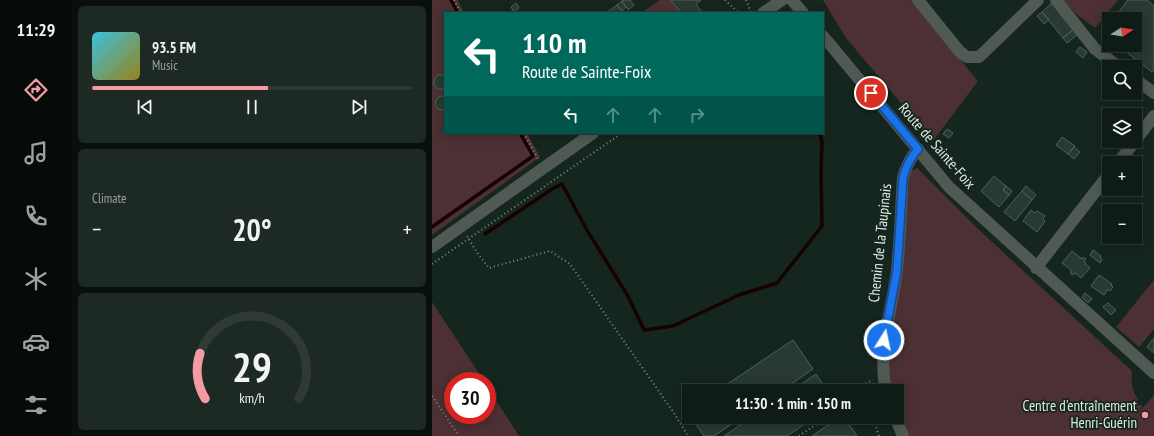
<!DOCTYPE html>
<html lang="en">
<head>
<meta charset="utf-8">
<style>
	:root { --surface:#0f1c16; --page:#1d2923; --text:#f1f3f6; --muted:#9ba1a1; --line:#2f3a35; --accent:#f49aa2 }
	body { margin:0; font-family:"PT Sans Narrow",sans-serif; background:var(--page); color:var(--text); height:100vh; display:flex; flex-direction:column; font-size:15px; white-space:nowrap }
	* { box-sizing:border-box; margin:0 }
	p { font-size:13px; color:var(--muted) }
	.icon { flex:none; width:22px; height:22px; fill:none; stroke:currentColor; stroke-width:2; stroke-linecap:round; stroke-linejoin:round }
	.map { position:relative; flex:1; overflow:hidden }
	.drawer { display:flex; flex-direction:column; gap:6px; padding:6px; background:#080f0c; width:360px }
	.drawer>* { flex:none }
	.hud { position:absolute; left:12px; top:12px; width:380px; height:122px; border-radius:0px; box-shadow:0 2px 10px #0003,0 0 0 1px var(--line); background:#00695c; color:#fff; overflow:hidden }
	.needle { width:26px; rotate:78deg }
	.tools { position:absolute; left:670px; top:12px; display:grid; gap:8px }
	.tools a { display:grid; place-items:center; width:40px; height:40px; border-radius:0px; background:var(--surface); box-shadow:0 2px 10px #0003,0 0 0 1px var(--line); font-size:20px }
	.speed { position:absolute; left:12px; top:372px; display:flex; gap:8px; font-size:20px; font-weight:700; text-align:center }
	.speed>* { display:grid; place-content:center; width:52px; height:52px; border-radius:50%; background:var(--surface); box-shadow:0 2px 10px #0003,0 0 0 1px var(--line); line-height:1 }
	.speed .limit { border:6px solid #d22; background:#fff; color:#111 }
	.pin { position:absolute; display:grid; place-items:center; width:34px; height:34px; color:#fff; margin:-17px; border:2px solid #fff; border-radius:50%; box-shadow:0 1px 4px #0007 }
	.me { position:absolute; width:44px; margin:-22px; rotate:10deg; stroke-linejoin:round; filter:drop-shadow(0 0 3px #0008) }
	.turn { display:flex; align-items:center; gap:14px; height:84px; padding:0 12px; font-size:18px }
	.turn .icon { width:52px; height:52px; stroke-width:2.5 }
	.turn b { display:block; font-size:28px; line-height:34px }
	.lanes { display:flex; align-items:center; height:38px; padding:0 12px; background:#0003; justify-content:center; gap:20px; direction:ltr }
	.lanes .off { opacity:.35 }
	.big { font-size:30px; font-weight:700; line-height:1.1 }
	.drawer .tile { flex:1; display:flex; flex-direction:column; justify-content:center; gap:6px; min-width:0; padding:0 14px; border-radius:6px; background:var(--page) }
	.drawer .dial { align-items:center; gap:0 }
	.dial svg { height:104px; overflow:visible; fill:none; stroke:var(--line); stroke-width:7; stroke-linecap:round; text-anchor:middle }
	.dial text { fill:var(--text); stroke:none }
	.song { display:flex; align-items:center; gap:12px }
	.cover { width:48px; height:48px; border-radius:6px; background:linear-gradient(135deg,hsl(190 70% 55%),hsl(50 70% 35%)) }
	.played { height:4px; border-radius:2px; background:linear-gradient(90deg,var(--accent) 55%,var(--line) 55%) }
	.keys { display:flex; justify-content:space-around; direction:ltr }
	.heat { display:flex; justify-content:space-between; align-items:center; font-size:22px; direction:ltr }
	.trip { position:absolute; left:250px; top:384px; width:222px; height:40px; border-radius:0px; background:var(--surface); box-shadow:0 2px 10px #0003,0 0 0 1px var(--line); font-weight:700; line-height:40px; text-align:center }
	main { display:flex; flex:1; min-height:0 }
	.tabs { display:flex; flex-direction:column; width:72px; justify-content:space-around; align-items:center; background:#060b09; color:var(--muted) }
	.tabs .icon { width:28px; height:28px }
	.tabs .selected { color:var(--accent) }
	.tabs b { font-size:18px; color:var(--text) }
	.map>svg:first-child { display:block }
</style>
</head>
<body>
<main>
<nav class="tabs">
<b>11:29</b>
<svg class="icon selected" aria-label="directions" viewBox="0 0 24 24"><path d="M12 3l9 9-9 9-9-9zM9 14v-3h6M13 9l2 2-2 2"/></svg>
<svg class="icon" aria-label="music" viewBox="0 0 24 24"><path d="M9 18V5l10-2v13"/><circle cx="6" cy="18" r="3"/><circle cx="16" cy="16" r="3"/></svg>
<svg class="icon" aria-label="phone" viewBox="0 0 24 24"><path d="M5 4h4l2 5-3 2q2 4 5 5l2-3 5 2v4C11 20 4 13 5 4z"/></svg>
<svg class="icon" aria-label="climate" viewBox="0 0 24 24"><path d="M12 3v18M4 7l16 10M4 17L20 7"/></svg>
<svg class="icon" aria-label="car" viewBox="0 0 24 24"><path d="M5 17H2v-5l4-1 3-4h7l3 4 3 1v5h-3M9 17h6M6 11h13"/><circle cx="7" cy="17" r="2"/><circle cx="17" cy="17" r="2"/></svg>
<svg class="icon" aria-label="filters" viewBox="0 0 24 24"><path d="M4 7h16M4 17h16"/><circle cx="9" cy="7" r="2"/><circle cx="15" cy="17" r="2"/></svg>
</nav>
<section class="drawer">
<div class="tile">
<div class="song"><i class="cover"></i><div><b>93.5 FM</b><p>Music</p></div></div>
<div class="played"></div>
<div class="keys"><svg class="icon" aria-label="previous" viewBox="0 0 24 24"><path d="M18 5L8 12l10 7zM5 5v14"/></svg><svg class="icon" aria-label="pause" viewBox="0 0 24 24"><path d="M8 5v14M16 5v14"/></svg><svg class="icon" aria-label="next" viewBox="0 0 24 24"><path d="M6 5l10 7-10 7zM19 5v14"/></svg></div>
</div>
<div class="tile"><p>Climate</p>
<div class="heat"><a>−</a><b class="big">20°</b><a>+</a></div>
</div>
<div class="tile dial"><svg viewBox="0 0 100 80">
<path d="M14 69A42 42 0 1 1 86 69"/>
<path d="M14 69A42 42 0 0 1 10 34" stroke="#f49aa2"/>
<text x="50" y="56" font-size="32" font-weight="700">29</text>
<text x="50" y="72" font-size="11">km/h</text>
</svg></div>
</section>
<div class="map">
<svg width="722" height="436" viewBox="0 0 722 436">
	<rect width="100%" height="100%" fill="#14261e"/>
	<path fill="#4c3033" d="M0 0H26L32 13H13V133H95L108 157 0 235Z
		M228 0H239L249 13H209Z
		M391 0H479L546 81 501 141 414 38Z
		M631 0H686L663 28 643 13Z
		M485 168 544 227 700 371C699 381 700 391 706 399L704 404 711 406 698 422 722 395V436H477L465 407V391H460C448 349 465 306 470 264 473 233 475 202 478 172Z
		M722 280V329L707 347 684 327Z
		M0 302 52 381H21V415H55V386L87 436H0Z"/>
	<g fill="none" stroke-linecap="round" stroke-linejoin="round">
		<path stroke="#170103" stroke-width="3.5" d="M19 0 26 13
			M0 227 101 156 88 133
			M53 234 120 189 130 184 156 232 196 296 212 330 241 326 307 295 345 283 390 226 389 171 390 142 388 133"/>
	</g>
	<path fill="#283a31" stroke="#4e6258" d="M191 0H198L202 5 196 10 190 1Z
		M239 0H269L264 4 269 11 266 13H257L255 11 249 13Z
		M696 0H715L722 6V70L720 72 685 45H703V19H681Z
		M190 1 194 7 190 11 185 5Z
		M621 2 642 29 631 38 610 12Z
		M84 3 87 8 82 12 79 7Z
		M185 5 190 11 187 13H174Z
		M610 12 617 20 612 24 605 16Z
		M677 24V38L670 33Z
		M642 29 646 34 635 43 631 38Z
		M648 47 655 52 651 58 644 52Z
		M6 75H11L13 77V87L12 89H6L2 85V79Z
		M8 96 13 97V109L12 110 6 109 3 105 4 100Z
		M515 129 521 133 517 138 511 134Z
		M630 137 643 146 636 154 624 145Z
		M642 147 648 152 642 159 636 154Z
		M562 176 574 186 571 190 577 195 567 207 549 191Z
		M574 186 580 191 577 195 571 190Z
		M594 186 604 195 600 200 590 191Z
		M590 191 600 200 583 221 572 212Z
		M599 210 603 213 605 211 613 216 611 219 613 221 605 232 591 221Z
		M661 250 669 256 668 257 670 260 668 263 658 255Z
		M640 251 650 259 651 257 654 259 652 261 654 263 653 264 658 268 649 278 643 273 640 275 639 274V270L630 263Z
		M667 275 680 284 679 285 681 287 678 291 676 289 672 295 659 286Z
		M653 293 660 299 656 303 650 297Z
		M676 303 684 310 679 315 671 307Z
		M722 338V353L715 347Z
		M361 340 381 369 349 391H285Z
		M384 374 395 391H359Z
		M259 417H310L282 436H272Z
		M320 417H383L355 436H292Z
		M408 417H412L425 436H380Z"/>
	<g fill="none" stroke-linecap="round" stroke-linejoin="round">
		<path stroke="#7d8c85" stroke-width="2" stroke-dasharray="1 3" stroke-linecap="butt" d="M22 0 29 13
			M293 0 307 13
			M314 0 319 12
			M92 133 106 159
			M35 236 44 251 57 268 118 251 138 264 242 413 256 436
			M0 264 190 133
			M420 391 421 389 441 380
			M0 396 27 436
			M438 417 444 427 447 436
			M367 436 395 417"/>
		<path stroke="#505954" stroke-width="12" d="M360 0 371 13
			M486 0 528 52 535 57H547L606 0
			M624 0 663 49 687 67
			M331 13 350 0
			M391 36 517 187 722 373
			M703 79 722 93
			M703 141 722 116
			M686 163 703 141
			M0 247 161 133
			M604 268 677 174
			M454 391C445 349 460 311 465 270 468 239 469 208 471 178 474 166 478 158 486 149
			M463 417 471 436"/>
	</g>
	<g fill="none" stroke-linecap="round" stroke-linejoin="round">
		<defs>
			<path id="route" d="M439 93 486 149C478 158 474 166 471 178L465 270 452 340"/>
		</defs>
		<use href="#route" stroke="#114b97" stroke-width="10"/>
		<use href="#route" stroke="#1a73e8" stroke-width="7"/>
	</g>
	<circle fill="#f49aa2" stroke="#14261e" stroke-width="1.5" cx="713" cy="415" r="4"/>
	<g text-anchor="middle" stroke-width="3.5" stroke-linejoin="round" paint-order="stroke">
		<g font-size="15" fill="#dfeae5" stroke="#14261e">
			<text transform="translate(505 146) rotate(49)" y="5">Route de Sainte-Foix</text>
			<text transform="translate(448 243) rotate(-84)" y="5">Chemin de la Taupinais</text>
		</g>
		<g font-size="15" fill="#dfeae5" stroke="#14261e" text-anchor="end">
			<text x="705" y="411">Centre d'entraînement<tspan x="705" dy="17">Henri-Guérin</tspan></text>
		</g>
	</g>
</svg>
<div class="tools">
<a><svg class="needle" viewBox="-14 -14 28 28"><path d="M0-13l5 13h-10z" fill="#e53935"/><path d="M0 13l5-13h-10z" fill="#9ba1a1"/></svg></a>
<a><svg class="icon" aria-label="search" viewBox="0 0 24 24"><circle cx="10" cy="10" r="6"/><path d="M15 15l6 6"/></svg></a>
<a><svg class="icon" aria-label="layers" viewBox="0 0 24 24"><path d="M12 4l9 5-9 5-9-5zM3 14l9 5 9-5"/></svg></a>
<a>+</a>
<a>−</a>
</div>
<div class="speed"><div class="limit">30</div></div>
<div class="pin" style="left:439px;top:93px;background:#d93025"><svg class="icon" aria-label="arrive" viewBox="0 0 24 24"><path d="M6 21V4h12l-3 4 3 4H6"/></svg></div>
<svg class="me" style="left:452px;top:340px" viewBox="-20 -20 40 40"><circle r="17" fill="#1a73e8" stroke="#fff" stroke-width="3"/><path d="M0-11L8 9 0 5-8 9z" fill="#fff"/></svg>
<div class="trip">11:30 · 1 min · 150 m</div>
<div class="hud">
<div class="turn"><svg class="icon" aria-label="left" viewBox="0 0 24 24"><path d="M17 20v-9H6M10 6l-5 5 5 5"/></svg><div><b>110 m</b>Route de Sainte-Foix</div></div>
<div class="lanes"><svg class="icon" aria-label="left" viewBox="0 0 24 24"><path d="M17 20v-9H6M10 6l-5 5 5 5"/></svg><svg class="icon off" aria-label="ahead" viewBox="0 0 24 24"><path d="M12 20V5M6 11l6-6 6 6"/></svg><svg class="icon off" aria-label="ahead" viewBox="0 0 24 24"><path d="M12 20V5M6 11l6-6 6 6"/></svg><svg class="icon off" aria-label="right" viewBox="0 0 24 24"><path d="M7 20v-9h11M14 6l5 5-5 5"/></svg></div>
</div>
</div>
</main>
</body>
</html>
